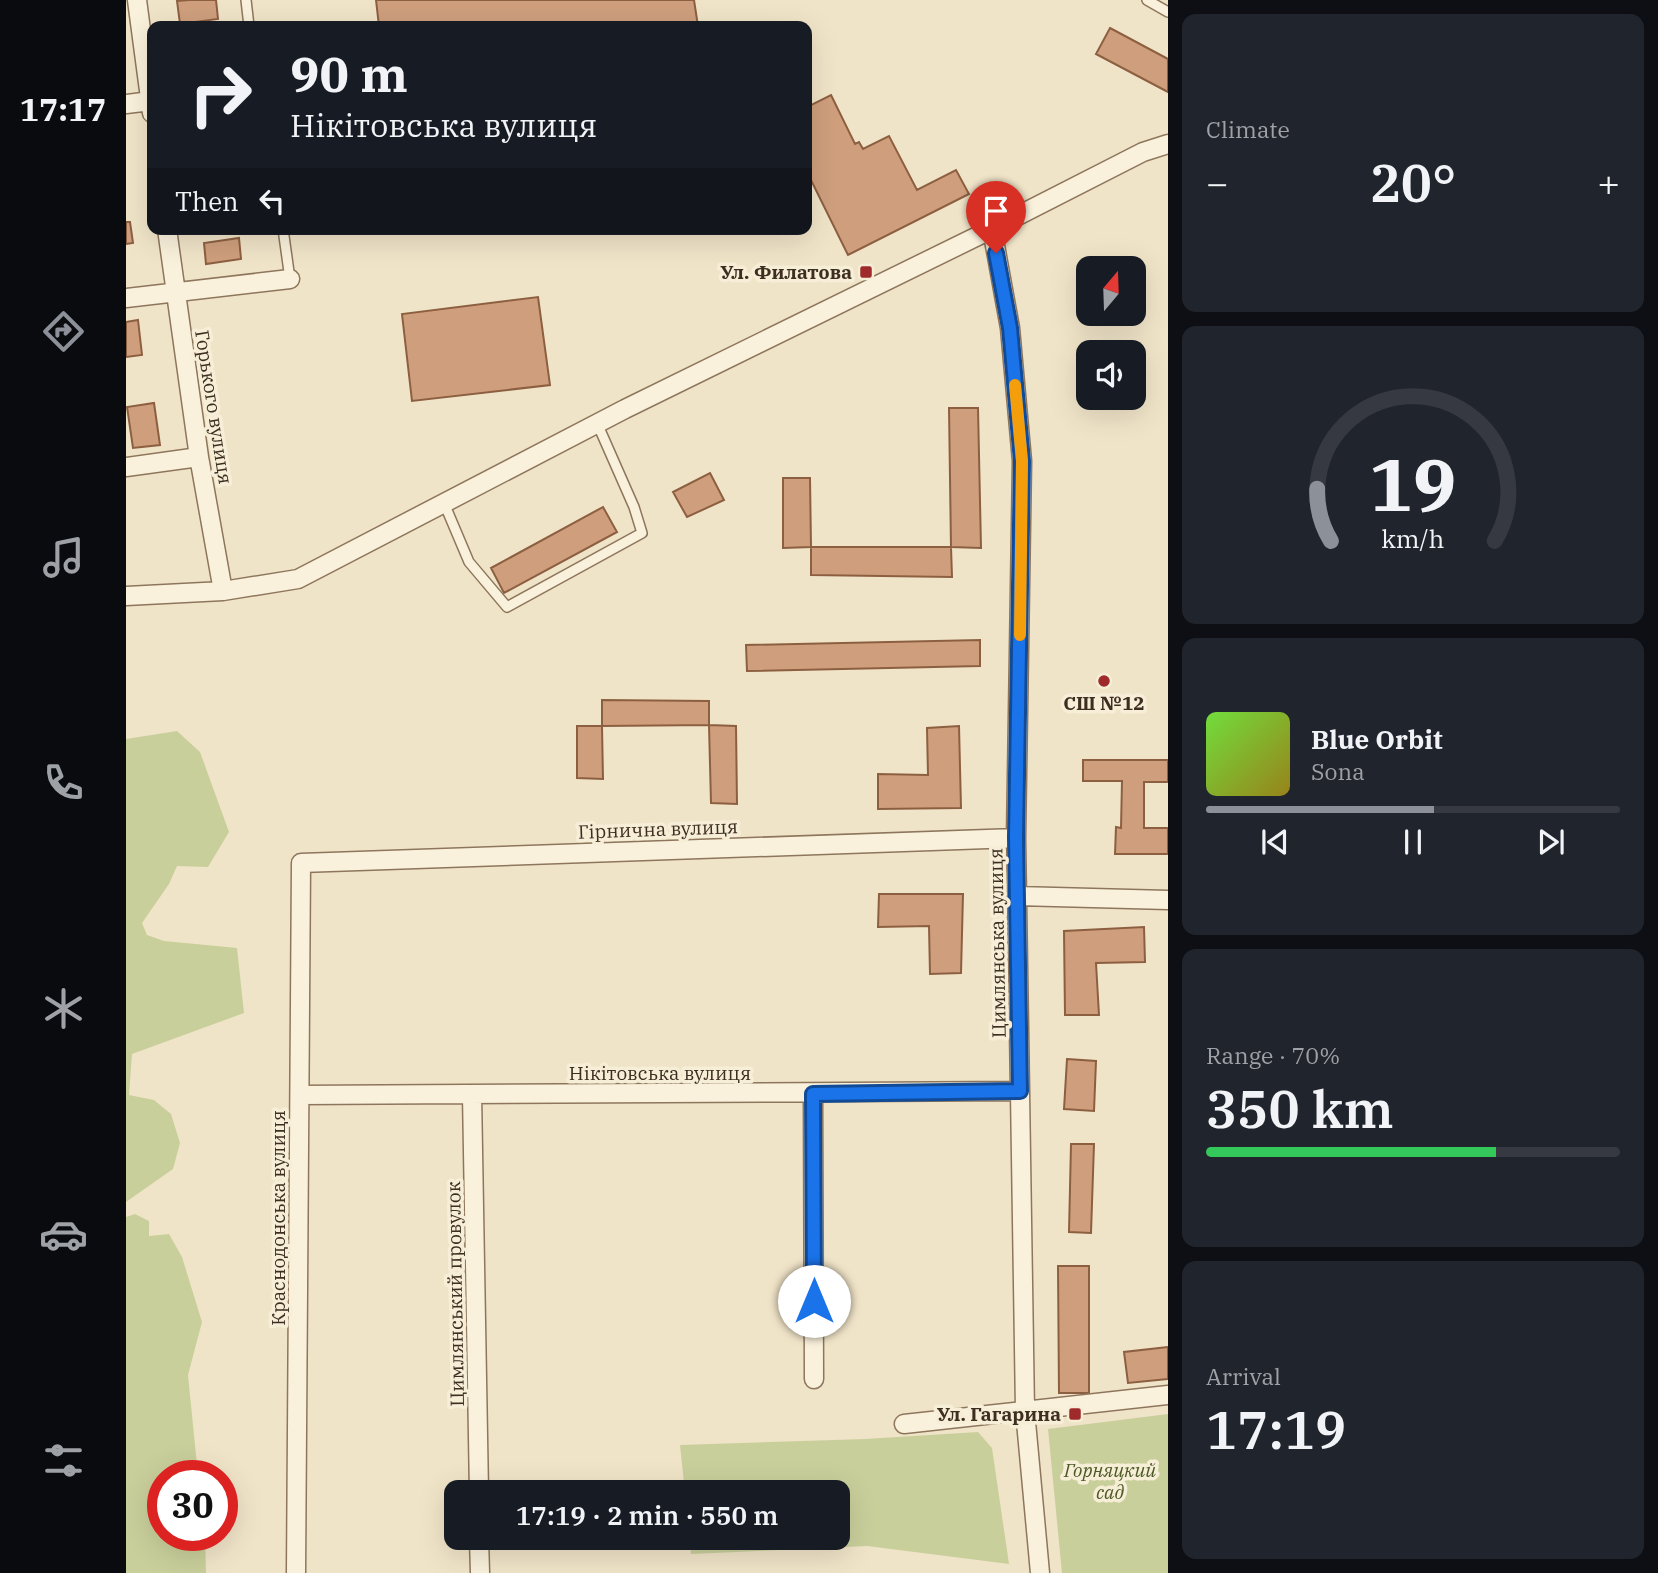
<!DOCTYPE html>
<html lang="en">
<head>
<meta charset="utf-8">
<style>
	:root { --surface:#171b24; --page:#20242c; --text:#f1f3f6; --muted:#9ea1a6; --line:#363941; --accent:#8c9099 }
	body { margin:0; font-family:"IBM Plex Serif",serif; background:var(--page); color:var(--text); height:100vh; display:flex; flex-direction:column; font-size:26px; white-space:nowrap }
	* { box-sizing:border-box; margin:0 }
	p { font-size:23px; color:var(--muted) }
	.icon { flex:none; width:38px; height:38px; fill:none; stroke:currentColor; stroke-width:2; stroke-linecap:round; stroke-linejoin:round }
	.map { position:relative; flex:1; overflow:hidden }
	.drawer { display:flex; flex-direction:column; gap:14px; padding:14px; background:#0d0f14; width:490px }
	.drawer>* { flex:none }
	.hud { position:absolute; left:21px; top:21px; width:665px; height:214px; border-radius:14px; box-shadow:0 7px 28px #0002; background:#171b24; color:var(--text); overflow:hidden }
	.needle { width:46px; rotate:19deg }
	.buttons { position:absolute; left:950px; top:256px; display:grid; gap:14px }
	.buttons a { display:grid; place-items:center; width:70px; height:70px; border-radius:14px; background:var(--surface); box-shadow:0 7px 28px #0002; font-size:35px }
	.speed { position:absolute; left:21px; top:1460px; display:flex; gap:14px; font-size:35px; font-weight:700; text-align:center }
	.speed>* { display:grid; place-content:center; width:91px; height:91px; border-radius:50%; background:var(--surface); box-shadow:0 7px 28px #0002; line-height:1 }
	.speed .limit { border:10px solid #d22; background:#fff; color:#111 }
	.pin { position:absolute; display:grid; place-items:center; width:60px; height:60px; color:#fff; margin:-72px -30px; border-radius:50% 50% 50% 0; rotate:-45deg; box-shadow:0 0 7px #0007 }
	.pin .icon { rotate:45deg }
	.me { position:absolute; width:77px; margin:-38px; rotate:0deg; stroke-linejoin:round; filter:drop-shadow(0 0 5px #0008) }
	.turn { display:flex; align-items:center; gap:24px; height:147px; padding:0 28px; font-size:32px }
	.turn .icon { width:91px; height:91px; stroke-width:2.5 }
	.turn b { display:block; font-size:49px; line-height:60px }
	.then { display:flex; align-items:center; height:66px; padding:0 28px; background:#0003; gap:14px; font-size:26px }
	.big { font-size:52px; font-weight:600; line-height:1.1 }
	.drawer .card { flex:1; display:flex; flex-direction:column; justify-content:center; gap:10px; min-width:0; padding:0 24px; border-radius:14px; background:var(--page) }
	.drawer .dial { align-items:center; gap:0 }
	.dial svg { height:182px; overflow:visible; fill:none; stroke:var(--line); stroke-width:7; stroke-linecap:round; text-anchor:middle }
	.dial text { fill:var(--text); stroke:none }
	.song { display:flex; align-items:center; gap:21px }
	.cover { width:84px; height:84px; border-radius:10px; background:linear-gradient(135deg,hsl(100 70% 55%),hsl(50 70% 35%)) }
	.played { height:7px; border-radius:4px; background:linear-gradient(90deg,var(--accent) 55%,var(--line) 55%) }
	.keys { display:flex; justify-content:space-around; direction:ltr }
	.heat { display:flex; justify-content:space-between; align-items:center; font-size:38px; direction:ltr }
	.charge { height:10px; border-radius:5px; background:linear-gradient(90deg,#34c759 70%,var(--line) 0) }
	.trip { position:absolute; left:318px; top:1480px; width:406px; height:70px; border-radius:14px; background:var(--surface); box-shadow:0 7px 28px #0002; font-weight:600; line-height:70px; text-align:center }
	main { display:flex; flex:1; min-height:0 }
	.dock { display:flex; flex-direction:column; width:126px; justify-content:space-around; align-items:center; background:#090b0e; color:var(--muted) }
	.dock .icon { width:49px; height:49px }
	.dock .selected { color:var(--accent) }
	.dock b { font-size:32px; color:var(--text) }
	.map>svg:first-child { display:block }
</style>
</head>
<body>
<main>
<nav class="dock">
<b>17:17</b>
<svg class="icon selected" aria-label="directions" viewBox="0 0 24 24"><path d="M12 3l9 9-9 9-9-9zM9 14v-3h6M13 9l2 2-2 2"/></svg>
<svg class="icon" aria-label="music" viewBox="0 0 24 24"><path d="M9 18V5l10-2v13"/><circle cx="6" cy="18" r="3"/><circle cx="16" cy="16" r="3"/></svg>
<svg class="icon" aria-label="phone" viewBox="0 0 24 24"><path d="M5 4h4l2 5-3 2q2 4 5 5l2-3 5 2v4C11 20 4 13 5 4z"/></svg>
<svg class="icon" aria-label="climate" viewBox="0 0 24 24"><path d="M12 3v18M4 7l16 10M4 17L20 7"/></svg>
<svg class="icon" aria-label="car" viewBox="0 0 24 24"><path d="M5 17H2v-5l4-1 3-4h7l3 4 3 1v5h-3M9 17h6M6 11h13"/><circle cx="7" cy="17" r="2"/><circle cx="17" cy="17" r="2"/></svg>
<svg class="icon" aria-label="filters" viewBox="0 0 24 24"><path d="M4 7h16M4 17h16"/><circle cx="9" cy="7" r="2"/><circle cx="15" cy="17" r="2"/></svg>
</nav>
<div class="map">
<svg width="1042" height="1573" viewBox="0 0 1042 1573">
	<rect width="100%" height="100%" fill="#f0e4c8"/>
	<path fill="#c9cf9b" d="M51 731 74 752 103 832 82 867 51 866 43 884 16 923 21 935 38 941 111 948 118 1013 6 1054 3 1095 28 1100 45 1114 54 1143 47 1169 0 1202V739Z
		M9 1214 23 1221V1236L43 1234 56 1257 76 1322 62 1375 72 1475H37V1535H79L80 1573H0V1217Z
		M1042 1414V1573H936L922 1429Z
		M852 1432 866 1448 883 1564 741 1546 565 1554 563 1538H712V1493H559L554 1445 739 1439Z"/>
	<path fill="#cf9f7d" stroke="#8d5f41" stroke-width="2" d="M63 0H90L92 19 54 24 51 1Z
		M250 0H568L572 26H253Z
		M984 28 1042 59V92L970 54Z
		M705 95 729 144 733 142 737 149 763 136 791 190 830 170 843 194 722 255 681 172V107Z
		M0 222H4L7 243 0 244Z
		M113 238 115 259 80 264 78 243Z
		M412 297 424 385 286 401 276 314Z
		M12 320 16 355 0 357V322Z
		M28 403 34 445 7 448 1 407Z
		M823 408H852L855 548 825 547Z
		M584 473 598 500 561 517 547 492Z
		M657 478H684L685 547 657 548Z
		M477 507 491 532 378 593 365 568Z
		M685 547H825L826 577 685 575Z
		M854 640V666L621 671 620 645Z
		M476 700 583 701V725L476 726Z
		M583 725 610 726 611 804 585 803Z
		M451 726H476L477 779 451 778Z
		M833 726 835 808 752 809V774L802 775 801 728Z
		M957 760H1042V782H1018V828H1042V854H989L990 827 995 828 996 781H957Z
		M753 894H837L835 973 804 974 803 926 752 927Z
		M1018 927 1019 962 970 963 973 1015H939L938 931Z
		M941 1059 970 1061 968 1111 938 1109Z
		M945 1144H968L965 1233 943 1232Z
		M932 1266H963V1393H933Z
		M1042 1347V1379L1002 1383 998 1352Z"/>
	<g fill="none" stroke-linecap="round" stroke-linejoin="round">
		<defs>
			<path id="service" d="M120 0 123 26
				M1021 0 1042 12
				M157 229 164 279
				M318 503 343 562 381 607 516 533 508 507 471 423"/>
			<path id="minor" d="M11 0 26 113
				M0 104 25 101
				M41 229 73 457 97 591
				M866 229 884 328 896 461 890 838 899 1411 914 1573
				M0 298 164 279
				M0 467 73 457
				M0 596 97 591 172 579 499 409 866 229 1017 152 1042 144
				M891 896 1042 900
				M687 1093 688 1379
				M346 1094 353 1493
				M174 1095 894 1091
				M778 1424 1042 1395
				M353 1538 354 1573
				M170 1573 175 863 890 838"/>
		</defs>
		<use href="#service" stroke="#8d765c" stroke-width="12"/>
		<use href="#minor" stroke="#8d765c" stroke-width="21"/>
		<use href="#service" stroke="#faf1dc" stroke-width="9"/>
		<use href="#minor" stroke="#faf1dc" stroke-width="18"/>
	</g>
	<g fill="none" stroke-linecap="round" stroke-linejoin="round">
		<defs>
			<path id="route" d="M688 1301 687 1094 894 1091 890 838 896 461 884 328 870 253"/>
		</defs>
		<use href="#route" stroke="#114b97" stroke-width="18"/>
		<use href="#route" stroke="#1a73e8" stroke-width="12"/>
		<path stroke="#f59e0b" stroke-width="12" d="M889 385 896 461 894 635"/>
	</g>
	<g fill="#9e2a2b" stroke="#f7eed8" stroke-width="2.5">
		<rect x="733" y="265" width="14" height="14" rx="3.5"/>
		<circle cx="978" cy="681" r="7"/>
		<rect x="942" y="1407" width="14" height="14" rx="3.5"/>
	</g>
	<g text-anchor="middle" stroke-width="7" stroke-linejoin="round" paint-order="stroke">
		<g font-size="19" font-weight="bold" fill="#3d2e20" stroke="#f7eed8" text-anchor="end">
			<text x="726" y="279">Ул. Филатова</text>
			<text x="978" y="710" text-anchor="middle">СШ №12</text>
			<text x="935" y="1421">Ул. Гагарина</text>
		</g>
		<g font-size="19" fill="#3d2e20" stroke="#f7eed8">
			<text transform="translate(88 407) rotate(81)" y="7">Горького вулиця</text>
			<text transform="translate(532 829) rotate(-2)" y="7">Гірнична вулиця</text>
			<text transform="translate(871 943) rotate(-91)" y="7">Цимлянська вулиця</text>
			<text x="534" y="1080">Нікітовська вулиця</text>
			<text transform="translate(152 1218) rotate(-90)" y="7">Краснодонська вулиця</text>
			<text transform="translate(329 1294) rotate(-91)" y="7">Цимлянський провулок</text>
		</g>
		<g font-size="19" font-style="italic" fill="#4d5a26" stroke="#f7eed8">
			<text x="984" y="1477">Горняцкий<tspan x="984" dy="22">сад</tspan></text>
		</g>
	</g>
</svg>
<div class="buttons">
<a><svg class="needle" viewBox="-14 -14 28 28"><path d="M0-13l5 13h-10z" fill="#e53935"/><path d="M0 13l5-13h-10z" fill="#9ea1a6"/></svg></a>
<a><svg class="icon" aria-label="sound" viewBox="0 0 24 24"><path d="M4 9h4l5-4v14l-5-4H4zM17 9q2 3 0 6"/></svg></a>
</div>
<div class="speed"><div class="limit">30</div></div>
<div class="pin" style="left:870px;top:253px;background:#d93025"><svg class="icon" aria-label="arrive" viewBox="0 0 24 24"><path d="M6 21V4h12l-3 4 3 4H6"/></svg></div>
<svg class="me" style="left:688px;top:1301px" viewBox="-20 -20 40 40"><circle r="19" fill="#fff"/><path d="M0-13L10 11 0 6-10 11z" fill="#1a73e8"/></svg>
<div class="trip">17:19 · 2 min · 550 m</div>
<div class="hud">
<div class="turn"><svg class="icon" aria-label="right" viewBox="0 0 24 24"><path d="M7 20v-9h11M14 6l5 5-5 5"/></svg><div><b>90 m</b>Нікітовська вулиця</div></div>
<div class="then">Then<svg class="icon" aria-label="left" viewBox="0 0 24 24"><path d="M17 20v-9H6M10 6l-5 5 5 5"/></svg></div>
</div>
</div>
<section class="drawer">
<div class="card"><p>Climate</p>
<div class="heat"><a>−</a><b class="big">20°</b><a>+</a></div>
</div>
<div class="card dial"><svg viewBox="0 0 100 80">
<path d="M14 69A42 42 0 1 1 86 69"/>
<path d="M14 69A42 42 0 0 1 8 46" stroke="#8c9099"/>
<text x="50" y="56" font-size="32" font-weight="700">19</text>
<text x="50" y="72" font-size="11">km/h</text>
</svg></div>
<div class="card">
<div class="song"><i class="cover"></i><div><b>Blue Orbit</b><p>Sona</p></div></div>
<div class="played"></div>
<div class="keys"><svg class="icon" aria-label="previous" viewBox="0 0 24 24"><path d="M18 5L8 12l10 7zM5 5v14"/></svg><svg class="icon" aria-label="pause" viewBox="0 0 24 24"><path d="M8 5v14M16 5v14"/></svg><svg class="icon" aria-label="next" viewBox="0 0 24 24"><path d="M6 5l10 7-10 7zM19 5v14"/></svg></div>
</div>
<div class="card"><p>Range · 70%</p><b class="big">350 km</b><div class="charge"></div></div>
<div class="card"><p>Arrival</p><b class="big">17:19</b></div>
</section>
</main>
</body>
</html>
